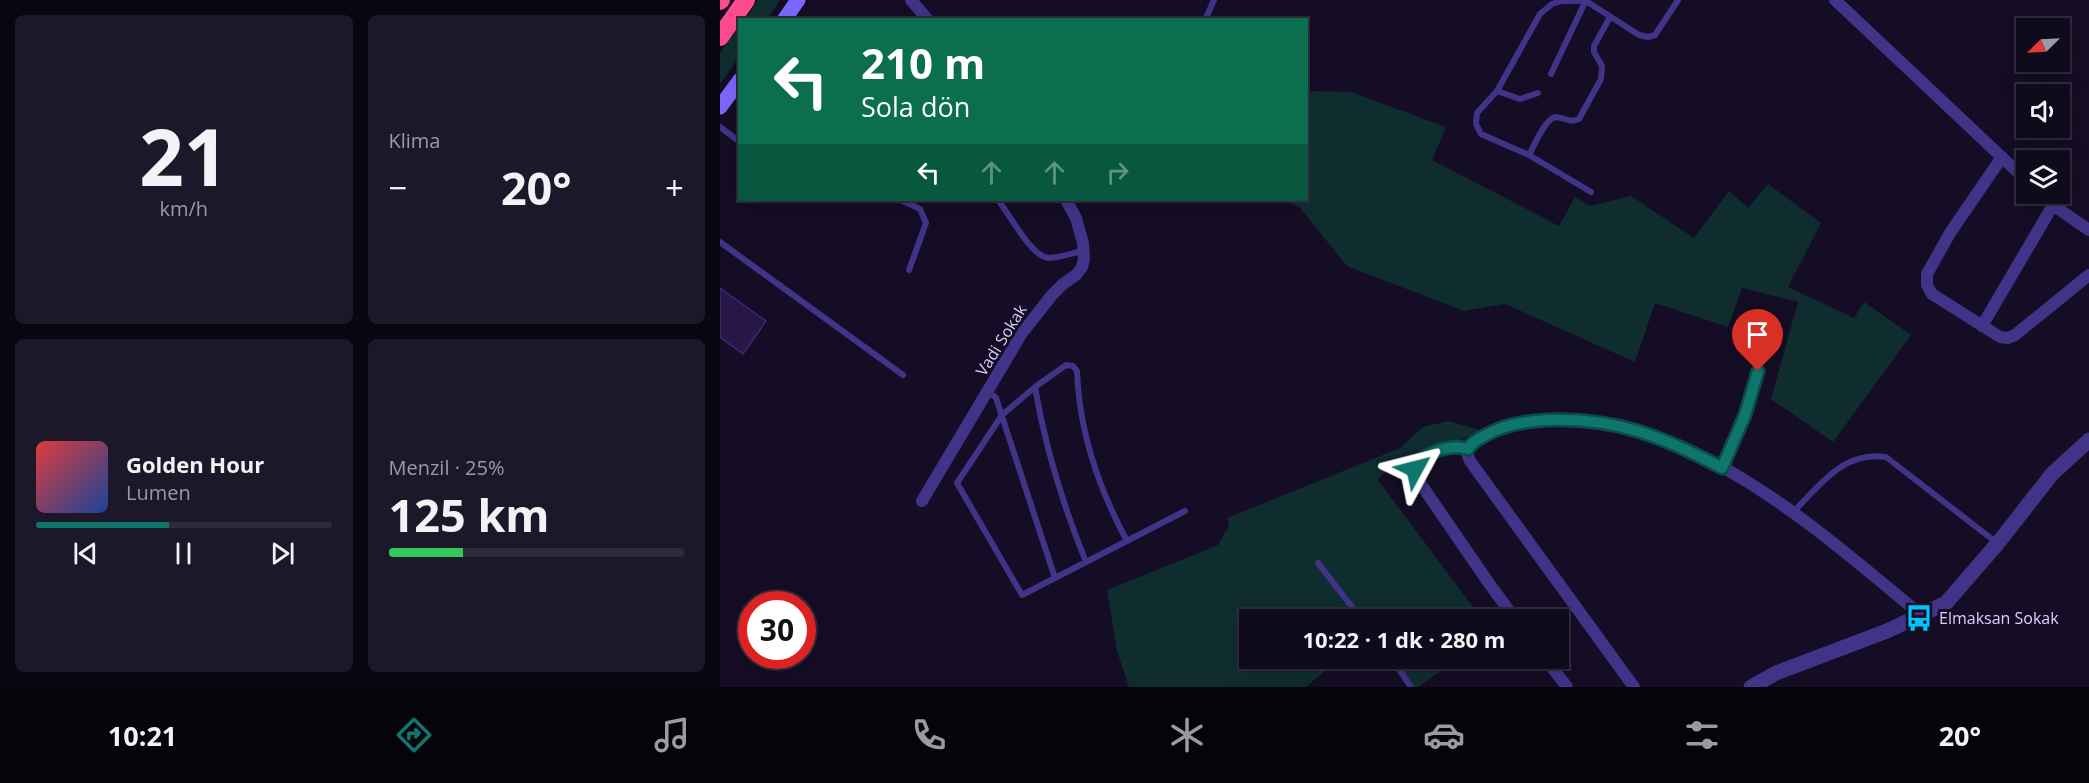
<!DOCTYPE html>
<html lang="tr">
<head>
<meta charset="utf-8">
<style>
	:root { --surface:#0f0a1c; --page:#1d1829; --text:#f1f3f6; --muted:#9b9aa3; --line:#2f2b3b; --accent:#0f766e }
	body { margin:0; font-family:"Open Sans",sans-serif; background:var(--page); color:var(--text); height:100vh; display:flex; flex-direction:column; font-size:22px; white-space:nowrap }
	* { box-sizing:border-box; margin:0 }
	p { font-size:20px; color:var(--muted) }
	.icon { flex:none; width:33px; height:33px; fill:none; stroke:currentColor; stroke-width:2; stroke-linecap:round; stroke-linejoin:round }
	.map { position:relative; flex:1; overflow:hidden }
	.panel { display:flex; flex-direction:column; gap:15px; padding:15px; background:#08060f; width:720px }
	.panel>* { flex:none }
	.guide { position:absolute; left:18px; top:18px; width:570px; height:183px; border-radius:0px; box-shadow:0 6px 24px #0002,0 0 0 2px var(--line); background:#0b6e4f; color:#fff; overflow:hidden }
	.needle { width:39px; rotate:246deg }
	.controls { position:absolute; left:1296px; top:18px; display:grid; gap:12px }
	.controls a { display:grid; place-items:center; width:54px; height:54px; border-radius:0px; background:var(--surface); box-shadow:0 6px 24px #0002,0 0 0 2px var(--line); font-size:30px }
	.speed { position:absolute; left:18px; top:591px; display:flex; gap:12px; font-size:30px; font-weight:700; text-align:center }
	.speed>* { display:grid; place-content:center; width:78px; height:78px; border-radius:50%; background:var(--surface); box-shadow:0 6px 24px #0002,0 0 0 2px var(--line); line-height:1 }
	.speed .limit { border:9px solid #d22; background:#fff; color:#111 }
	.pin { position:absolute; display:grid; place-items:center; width:51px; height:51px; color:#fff; margin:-62px -26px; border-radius:50% 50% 50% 0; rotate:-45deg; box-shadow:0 0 6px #0007 }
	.pin .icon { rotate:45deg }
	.me { position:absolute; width:66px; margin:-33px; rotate:52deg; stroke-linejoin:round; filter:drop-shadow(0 0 4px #0008) }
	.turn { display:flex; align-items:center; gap:21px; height:126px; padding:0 24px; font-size:27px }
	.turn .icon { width:78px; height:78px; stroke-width:2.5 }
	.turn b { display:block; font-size:42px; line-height:51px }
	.lanes { display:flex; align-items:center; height:57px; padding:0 24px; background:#0003; justify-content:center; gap:30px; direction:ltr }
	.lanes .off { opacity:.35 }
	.big { font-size:45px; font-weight:700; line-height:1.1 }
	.panel .card { flex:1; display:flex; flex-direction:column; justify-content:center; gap:9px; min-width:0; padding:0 21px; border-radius:9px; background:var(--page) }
	.panel .dial { align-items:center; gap:0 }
	.dial b { font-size:78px; line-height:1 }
	.song { display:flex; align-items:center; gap:18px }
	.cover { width:72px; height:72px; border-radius:9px; background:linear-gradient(135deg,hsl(0 70% 55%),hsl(220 70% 35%)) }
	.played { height:6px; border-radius:3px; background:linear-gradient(90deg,var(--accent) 45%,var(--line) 45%) }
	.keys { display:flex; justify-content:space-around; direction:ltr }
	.heat { display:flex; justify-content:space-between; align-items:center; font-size:33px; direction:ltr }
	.charge { height:9px; border-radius:4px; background:linear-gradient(90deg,#34c759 25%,var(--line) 0) }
	.panel .tiles { flex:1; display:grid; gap:15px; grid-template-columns:repeat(2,1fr) }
	.trip { position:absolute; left:519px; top:609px; width:330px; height:60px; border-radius:0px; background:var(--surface); box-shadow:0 6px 24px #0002,0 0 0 2px var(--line); font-weight:700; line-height:60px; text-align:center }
	.menu { display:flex; height:96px; justify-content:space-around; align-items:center; background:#06040b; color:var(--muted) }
	.menu .icon { width:42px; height:42px }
	.menu .active { color:var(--accent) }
	.menu b { font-size:27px; color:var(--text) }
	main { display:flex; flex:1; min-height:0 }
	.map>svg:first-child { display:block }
</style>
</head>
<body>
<main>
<section class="panel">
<div class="tiles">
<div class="card dial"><b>21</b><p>km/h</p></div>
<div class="card"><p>Klima</p>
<div class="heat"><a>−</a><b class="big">20°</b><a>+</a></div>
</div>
<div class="card">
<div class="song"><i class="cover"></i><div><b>Golden Hour</b><p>Lumen</p></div></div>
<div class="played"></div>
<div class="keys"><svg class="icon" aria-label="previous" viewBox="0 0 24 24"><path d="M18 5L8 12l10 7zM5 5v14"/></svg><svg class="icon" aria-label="pause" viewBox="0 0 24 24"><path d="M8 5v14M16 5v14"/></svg><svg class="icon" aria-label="next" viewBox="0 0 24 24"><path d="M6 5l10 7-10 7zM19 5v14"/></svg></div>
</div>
<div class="card"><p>Menzil · 25%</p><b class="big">125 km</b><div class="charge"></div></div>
</div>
</section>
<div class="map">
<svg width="1369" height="687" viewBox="0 0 1369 687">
	<rect width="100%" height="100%" fill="#140d25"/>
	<path fill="#0f2d2f" d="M38 0H60L47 19H25Z
		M19 27V57L0 84V53Z
		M587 91 631 92 726 127 712 160 839 226 855 197 870 206 911 196 974 238 1009 191 1028 208 1048 184 1101 223 1068 287 1134 318 1144 302 1191 335 1113 442 1051 399 1078 302 1022 288 1008 327 935 303 915 362 785 304 744 311 627 266 580 208 564 200H586Z
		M728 421 764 431 670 466 658 480 762 619H639L635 613 627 619 530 620V658L619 659 586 687H409L397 651 387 590 498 545 509 526 507 518 680 448 703 427Z
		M667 659H738L698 687H687Z"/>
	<path fill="#271747" stroke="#402775" stroke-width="1.5" d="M0 288 46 321 23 354 0 337Z"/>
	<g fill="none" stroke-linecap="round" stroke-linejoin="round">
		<path stroke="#413488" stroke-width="6" d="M485 20 494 0
			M831 74 866 0
			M777 91 800 99 818 93
			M0 127 20 142
			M809 155C814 146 826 117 836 117 846 118 849 123 859 119L881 79 882 66 874 52V46L890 17
			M871 192 809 155 761 134 756 124 757 113 777 91 820 14 832 4 842 1H866L919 35 928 37 935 35 958 0
			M181 200 200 209 206 223 189 270
			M278 200C289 213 312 259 330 258 341 257 353 253 363 251
			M0 242 183 375
			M315 387C325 447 343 505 366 562
			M268 391 276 398 335 578
			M1003 467 1025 415 1038 371
			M1072 513C1101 485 1122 451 1166 457L1277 543
			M407 541C379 489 359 430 357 371L353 366 346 365 315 387 282 415 237 483 302 595 465 511
			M598 563 642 620
			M672 658 691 687"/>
		<path stroke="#413488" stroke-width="12" d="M191 0 208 20
			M1115 0 1306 180
			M1282 157 1230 233 1207 274V285L1212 294 1280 337 1288 338 1295 335 1369 275
			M1321 194 1333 205 1369 230
			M1262 326 1333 205
			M748 449C732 444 705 451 696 465V477L768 582 796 620
			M202 501 302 333 332 295 343 284 356 275 362 267 364 259 363 243 356 218 346 200
			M825 658 847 687
			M914 687 750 461 747 453C751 436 780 427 795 424 948 392 1093 526 1201 615"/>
		<path stroke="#413488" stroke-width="15" d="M1031 687 1056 673 1167 631 1226 603 1278 543 1332 474 1369 440"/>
		<path stroke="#7d68ff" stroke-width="15" d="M64 20 78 0
			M0 107 20 80"/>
		<path stroke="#ff4c8d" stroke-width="18" d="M0 1 1 0
			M0 37 26 0"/>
	</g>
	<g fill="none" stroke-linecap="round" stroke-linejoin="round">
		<defs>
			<path id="route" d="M695 469C701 451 732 444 748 449 753 440 765 436 774 431 791 423 809 421 827 420 895 417 944 437 1002 468L1025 415 1038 371"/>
		</defs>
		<use href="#route" stroke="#0a4d48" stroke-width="15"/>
		<use href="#route" stroke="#0f766e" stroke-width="10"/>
	</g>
	<defs>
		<symbol id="bus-bare" viewBox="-9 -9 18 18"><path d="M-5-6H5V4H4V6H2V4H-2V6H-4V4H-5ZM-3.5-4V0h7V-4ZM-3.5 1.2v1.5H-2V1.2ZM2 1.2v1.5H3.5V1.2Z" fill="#00c5fc" stroke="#140d25" stroke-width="2.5" paint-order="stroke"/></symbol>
	</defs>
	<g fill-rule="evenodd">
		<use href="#bus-bare" x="1180" y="599" width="38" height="38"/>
	</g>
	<g text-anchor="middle" stroke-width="6" stroke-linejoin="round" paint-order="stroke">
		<g font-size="16" fill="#dbd1ff" stroke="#140d25">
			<text transform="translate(281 340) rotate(-58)" y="6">Vadi Sokak</text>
		</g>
		<g font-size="16" fill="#dbd1ff" stroke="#140d25" text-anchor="start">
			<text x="1219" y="624">Elmaksan Sokak</text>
		</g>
	</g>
</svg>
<div class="controls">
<a><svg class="needle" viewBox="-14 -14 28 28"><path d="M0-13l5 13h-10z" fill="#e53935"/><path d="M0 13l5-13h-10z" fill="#9b9aa3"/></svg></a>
<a><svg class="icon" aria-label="sound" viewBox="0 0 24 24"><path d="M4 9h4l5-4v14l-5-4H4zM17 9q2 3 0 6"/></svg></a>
<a><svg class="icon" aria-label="layers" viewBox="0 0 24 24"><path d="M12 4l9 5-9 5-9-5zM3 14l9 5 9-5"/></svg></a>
</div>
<div class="speed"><div class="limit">30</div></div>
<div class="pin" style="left:1038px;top:371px;background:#d93025"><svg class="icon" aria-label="arrive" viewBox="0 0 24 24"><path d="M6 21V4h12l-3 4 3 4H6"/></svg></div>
<svg class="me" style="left:695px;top:469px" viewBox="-20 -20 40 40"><path d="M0-17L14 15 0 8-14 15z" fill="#0f766e" stroke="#fff" stroke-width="4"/></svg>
<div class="trip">10:22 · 1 dk · 280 m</div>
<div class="guide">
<div class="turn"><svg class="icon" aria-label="left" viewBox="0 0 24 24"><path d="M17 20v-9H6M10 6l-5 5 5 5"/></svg><div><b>210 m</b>Sola dön</div></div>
<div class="lanes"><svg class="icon" aria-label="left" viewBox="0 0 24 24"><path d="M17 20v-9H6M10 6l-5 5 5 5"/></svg><svg class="icon off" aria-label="ahead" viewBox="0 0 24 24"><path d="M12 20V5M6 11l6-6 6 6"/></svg><svg class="icon off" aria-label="ahead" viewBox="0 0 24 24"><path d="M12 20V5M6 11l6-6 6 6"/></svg><svg class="icon off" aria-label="right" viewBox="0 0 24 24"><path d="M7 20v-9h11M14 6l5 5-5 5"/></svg></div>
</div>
</div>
</main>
<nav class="menu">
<b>10:21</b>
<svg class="icon active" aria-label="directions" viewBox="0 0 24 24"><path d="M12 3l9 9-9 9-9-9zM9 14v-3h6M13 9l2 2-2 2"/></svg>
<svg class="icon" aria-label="music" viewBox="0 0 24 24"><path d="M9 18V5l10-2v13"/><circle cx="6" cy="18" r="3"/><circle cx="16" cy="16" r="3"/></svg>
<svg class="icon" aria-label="phone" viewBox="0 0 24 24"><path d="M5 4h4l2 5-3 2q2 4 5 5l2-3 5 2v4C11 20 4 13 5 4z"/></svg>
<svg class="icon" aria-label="climate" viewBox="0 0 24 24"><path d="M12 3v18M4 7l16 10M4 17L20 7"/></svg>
<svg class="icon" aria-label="car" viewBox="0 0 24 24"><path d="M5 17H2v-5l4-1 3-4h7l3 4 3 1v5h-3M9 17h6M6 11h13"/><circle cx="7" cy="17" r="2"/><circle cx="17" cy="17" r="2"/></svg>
<svg class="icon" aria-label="filters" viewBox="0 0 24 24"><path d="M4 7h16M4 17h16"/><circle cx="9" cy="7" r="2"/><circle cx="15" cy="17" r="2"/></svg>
<b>20°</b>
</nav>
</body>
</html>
